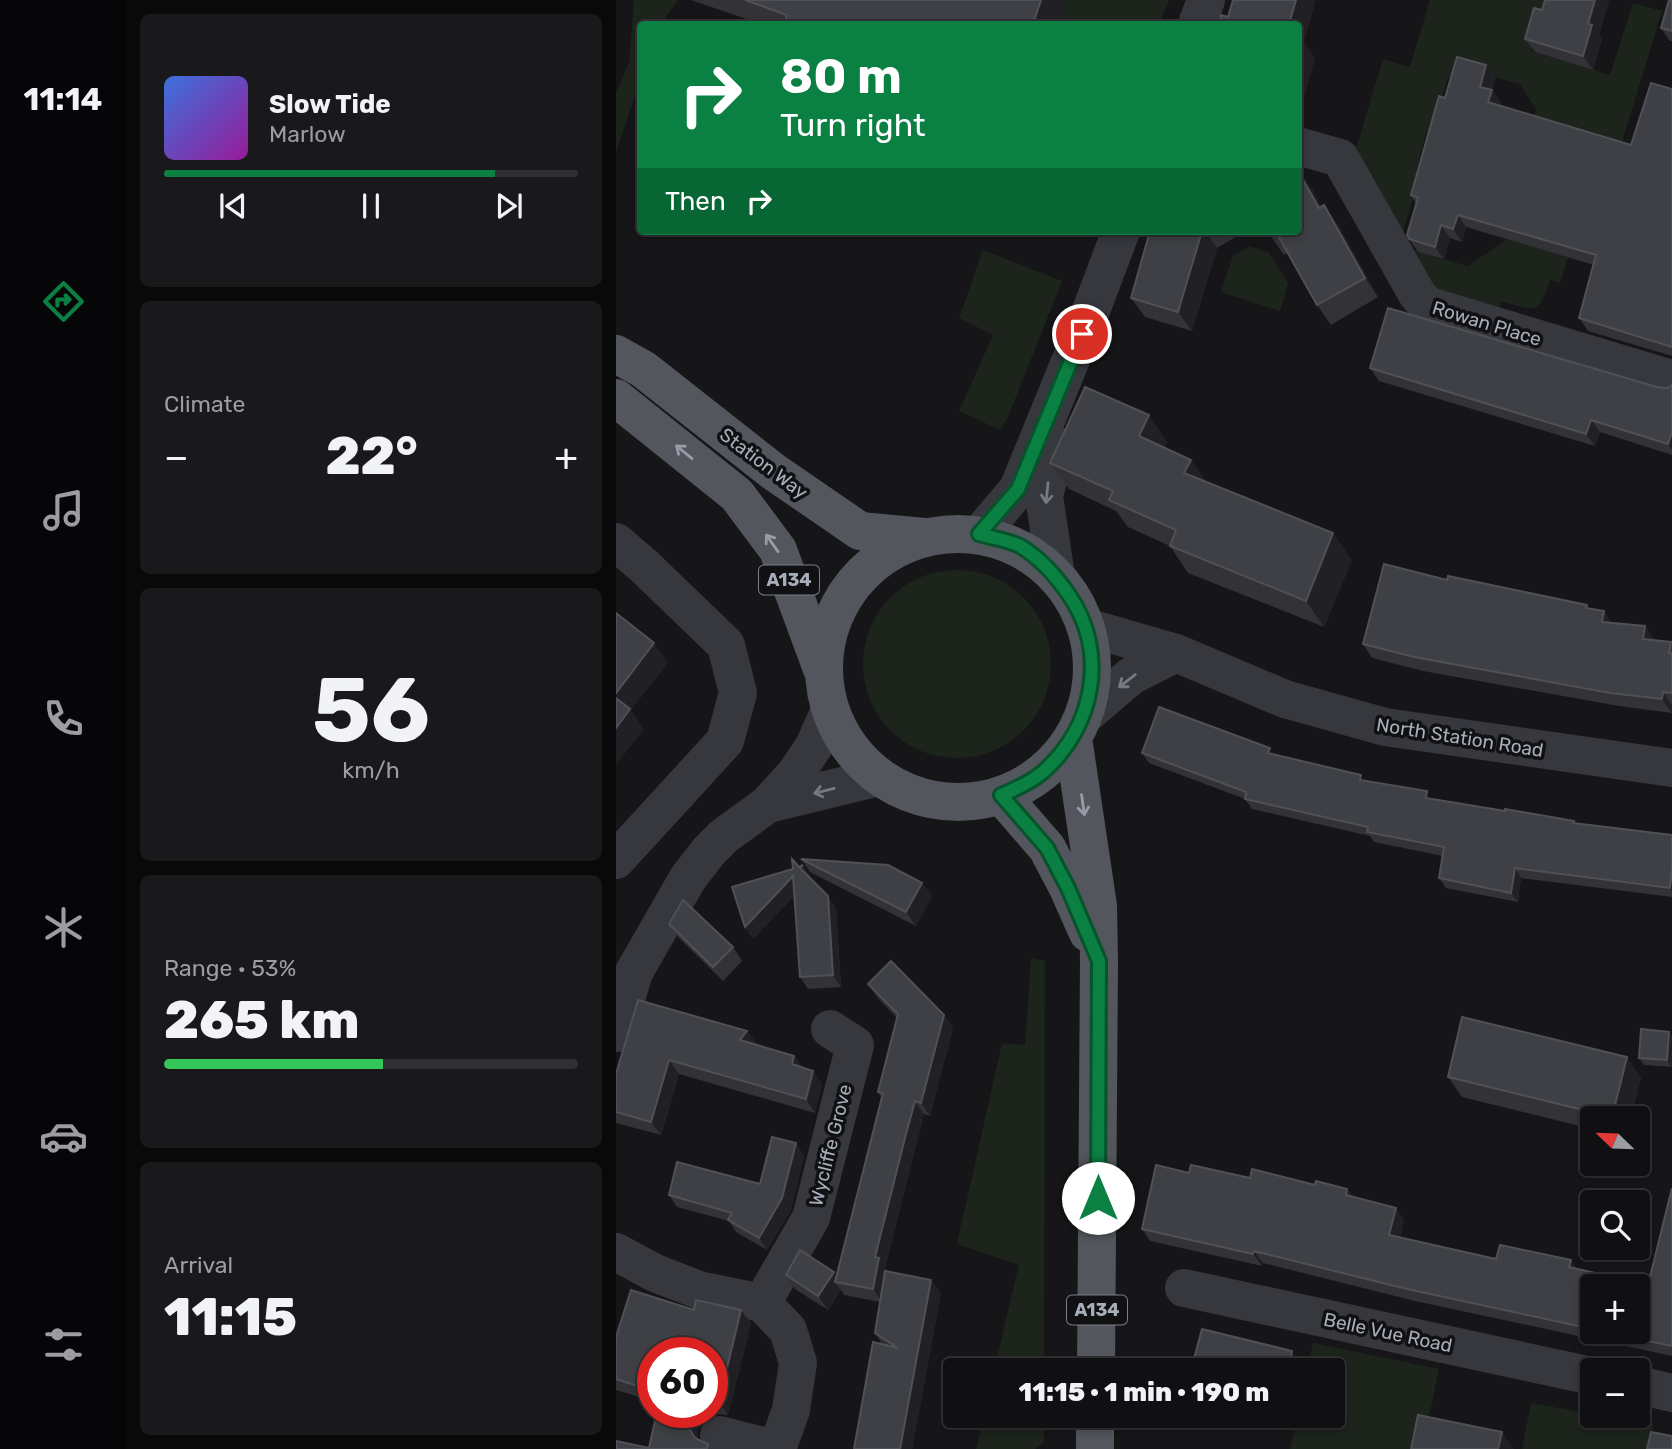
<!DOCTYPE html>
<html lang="en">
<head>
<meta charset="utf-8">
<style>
	:root { --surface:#101013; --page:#19191c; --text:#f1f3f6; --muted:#9c9da0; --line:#303033; --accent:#0b8043 }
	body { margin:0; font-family:Rubik,sans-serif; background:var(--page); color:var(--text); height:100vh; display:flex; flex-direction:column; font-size:26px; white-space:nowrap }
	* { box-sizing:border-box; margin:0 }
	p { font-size:23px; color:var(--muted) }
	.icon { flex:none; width:38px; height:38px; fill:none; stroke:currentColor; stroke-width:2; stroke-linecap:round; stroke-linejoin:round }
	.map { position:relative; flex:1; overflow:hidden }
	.drawer { display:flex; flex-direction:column; gap:14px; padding:14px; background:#09090a; width:490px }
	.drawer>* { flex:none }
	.hud { position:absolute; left:21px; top:21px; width:665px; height:214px; border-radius:7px; box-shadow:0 4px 10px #0003,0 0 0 2px var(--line); background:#0b8043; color:#fff; overflow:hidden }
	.needle { width:46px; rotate:293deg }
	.fabs { position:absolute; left:964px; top:1106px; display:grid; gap:14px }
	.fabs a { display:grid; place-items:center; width:70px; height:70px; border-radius:7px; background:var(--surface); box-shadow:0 4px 10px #0003,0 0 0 2px var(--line); font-size:35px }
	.speed { position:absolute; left:21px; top:1337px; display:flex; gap:14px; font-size:35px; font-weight:700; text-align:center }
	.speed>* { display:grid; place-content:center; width:91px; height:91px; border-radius:50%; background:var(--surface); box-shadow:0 4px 10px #0003,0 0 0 2px var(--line); line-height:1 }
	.speed .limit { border:10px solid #d22; background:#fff; color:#111 }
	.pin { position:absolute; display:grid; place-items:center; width:60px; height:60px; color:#fff; margin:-30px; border:4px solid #fff; border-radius:50%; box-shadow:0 2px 7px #0007 }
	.me { position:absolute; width:77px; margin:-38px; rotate:0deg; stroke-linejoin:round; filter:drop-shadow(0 0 5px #0008) }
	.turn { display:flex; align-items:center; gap:24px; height:147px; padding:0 28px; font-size:32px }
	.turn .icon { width:91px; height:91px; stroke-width:2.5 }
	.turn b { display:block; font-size:49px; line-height:60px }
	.then { display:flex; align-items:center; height:66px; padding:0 28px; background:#0003; gap:14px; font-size:26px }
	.big { font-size:52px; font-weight:800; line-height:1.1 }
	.drawer .widget { flex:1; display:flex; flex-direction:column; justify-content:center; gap:10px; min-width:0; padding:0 24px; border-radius:10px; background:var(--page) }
	.drawer .dial { align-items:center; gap:0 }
	.dial b { font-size:91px; line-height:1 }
	.song { display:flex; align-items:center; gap:21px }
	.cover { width:84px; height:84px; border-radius:10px; background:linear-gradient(135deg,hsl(220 70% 55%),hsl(300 70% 35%)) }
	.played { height:7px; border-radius:4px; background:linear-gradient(90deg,var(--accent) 80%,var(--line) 80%) }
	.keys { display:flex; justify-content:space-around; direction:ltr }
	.heat { display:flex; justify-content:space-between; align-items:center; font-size:38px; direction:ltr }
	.charge { height:10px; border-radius:5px; background:linear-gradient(90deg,#34c759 53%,var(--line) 0) }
	.trip { position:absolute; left:327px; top:1358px; width:402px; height:70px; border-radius:7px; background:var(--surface); box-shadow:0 4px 10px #0003,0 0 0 2px var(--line); font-weight:800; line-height:70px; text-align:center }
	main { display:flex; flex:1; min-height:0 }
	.tab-bar { display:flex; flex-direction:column; width:126px; justify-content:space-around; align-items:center; background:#060608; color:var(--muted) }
	.tab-bar .icon { width:49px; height:49px }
	.tab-bar .current { color:var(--accent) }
	.tab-bar b { font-size:32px; color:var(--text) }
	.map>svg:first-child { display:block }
</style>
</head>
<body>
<main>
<nav class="tab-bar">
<b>11:14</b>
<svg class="icon current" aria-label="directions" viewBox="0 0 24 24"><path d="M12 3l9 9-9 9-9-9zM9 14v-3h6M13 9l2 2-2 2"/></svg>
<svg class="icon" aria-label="music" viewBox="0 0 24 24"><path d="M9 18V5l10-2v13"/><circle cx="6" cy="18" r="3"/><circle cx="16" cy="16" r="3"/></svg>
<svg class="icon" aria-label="phone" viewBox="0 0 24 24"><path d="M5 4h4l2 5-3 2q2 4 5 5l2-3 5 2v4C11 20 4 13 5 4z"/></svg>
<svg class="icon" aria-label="climate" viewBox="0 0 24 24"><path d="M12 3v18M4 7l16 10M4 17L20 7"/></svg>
<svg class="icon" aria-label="car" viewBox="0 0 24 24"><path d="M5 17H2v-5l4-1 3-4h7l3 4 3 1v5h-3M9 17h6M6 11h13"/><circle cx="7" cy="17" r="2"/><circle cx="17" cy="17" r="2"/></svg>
<svg class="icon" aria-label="filters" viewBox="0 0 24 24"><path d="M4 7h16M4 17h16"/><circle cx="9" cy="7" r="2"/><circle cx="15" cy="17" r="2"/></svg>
</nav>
<section class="drawer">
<div class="widget">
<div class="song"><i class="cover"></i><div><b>Slow Tide</b><p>Marlow</p></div></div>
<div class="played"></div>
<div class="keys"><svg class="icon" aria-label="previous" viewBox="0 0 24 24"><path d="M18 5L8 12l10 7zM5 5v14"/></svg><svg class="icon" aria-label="pause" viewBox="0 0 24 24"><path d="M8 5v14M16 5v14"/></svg><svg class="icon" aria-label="next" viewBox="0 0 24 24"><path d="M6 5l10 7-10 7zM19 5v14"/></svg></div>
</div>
<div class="widget"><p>Climate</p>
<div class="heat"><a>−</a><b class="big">22°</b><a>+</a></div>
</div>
<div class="widget dial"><b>56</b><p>km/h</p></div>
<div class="widget"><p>Range · 53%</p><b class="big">265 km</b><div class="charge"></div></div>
<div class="widget"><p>Arrival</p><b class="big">11:15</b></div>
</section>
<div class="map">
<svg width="1056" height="1449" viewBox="0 0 1056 1449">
	<rect width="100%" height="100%" fill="#161619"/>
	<path fill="#1c241c" d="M18 0H62L45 24H24V82L0 152V93L13 62Z
		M450 0H553L543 24H442Z
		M814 0H930L915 51 994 75 1017 3 1046 11 1003 152 916 125 920 109 904 84 844 68 831 79 817 129 810 132 800 172 804 177 786 234 794 248 799 251 852 266 891 239 952 257 944 283 934 280C922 317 918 310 885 301L881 312 814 289 742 162 740 149 767 59 794 67Z
		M634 246 653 253 672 283 664 311 605 292 617 256Z
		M367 250 446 281 392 417 384 430 343 411 377 335 343 318Z
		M247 664a94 94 0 1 1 188 0a94 94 0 1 1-188 0Z
		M415 958 429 961 428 1370H378L403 1265 341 1244 386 1043 409 1045Z
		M697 1343 823 1369 806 1449H674L682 1416H718V1370H691Z
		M915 1403 976 1414V1416L1038 1424 1033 1449H906Z
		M368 1416H428V1442L419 1449H360Z"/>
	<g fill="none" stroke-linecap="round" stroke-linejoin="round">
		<path stroke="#37383e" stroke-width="38" d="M581 24 590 0
			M682 146 724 158 801 294 810 305 1056 379
			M363 535 402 489 476 308 505 231
			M0 542 28 566 110 645 122 693 109 741 0 860
			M440 576 428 496 441 446
			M470 627 560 653 669 699 769 727 1056 768
			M467 717 515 676 560 653
			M152 804 263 777
			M0 1033 18 972 72 878 93 851 108 836 152 804 180 773 198 746 214 710
			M0 1252 39 1273 83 1290 146 1303 172 1330 182 1363 175 1410 161 1449
			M568 1288 976 1376
			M146 1303 195 1218 239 1045 214 1029
			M1022 1385 1056 1393
			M103 1435 159 1449"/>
		<path stroke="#53565d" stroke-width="38" d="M0 354 27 369 158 472 244 531 308 537
			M0 398 121 495 162 550 206 669
			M208 668a134 134 0 1 1 268 0a134 134 0 1 1-268 0Z
			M457 738 482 906 483 961 480 1370
			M385 795 431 848 452 888 472 933
			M479 1449V1416"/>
	</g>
	<path fill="#323237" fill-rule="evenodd" d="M75 0H451L443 24H145Z
		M929 0H993L983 35 986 39 977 70 919 52 909 39 926 10Z
		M1056 0V41H1054L1045 28Z
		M870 65 879 78 876 90 885 103 884 106 1015 145 1056 89V356L972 331 963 318 978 265 850 227 846 242 834 238 828 259 802 252 793 239 800 204 795 195 829 98Z
		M696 189 705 206 708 205 722 225 762 297 715 325 701 305 671 253 668 255 654 235Z
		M534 231H630L601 248 576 331 529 317 515 298Z
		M754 368 1041 387 1051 388 1056 385V455L984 432 979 446 763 381Z
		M551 442 548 448 575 460 590 482 736 560 708 627 572 573 554 546 512 527 500 511 453 489 434 463Z
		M831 580 973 608 996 623 1029 626 1039 640 1055 642 1056 644V713L1003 706 807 671 756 658 747 644Z
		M526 753 658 754 748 781 816 799 959 823 1056 835V897L905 878 902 902 830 888 823 878 827 856 758 842 754 836 636 809 629 799 533 763Z
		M185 859 306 883 316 896 300 926 194 872Z
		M195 877V878L220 908 225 987 192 989 184 977 178 896 137 939 129 927Z
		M53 924 117 947 126 961 107 981 63 938Z
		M252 984 328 1015 337 1028 314 1116 308 1114 269 1267 272 1272 315 1280 325 1293 296 1449H238L266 1344 259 1333 264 1302 228 1295 225 1290 212 1310 179 1289 170 1275 220 1276 266 1098 262 1092 281 1018 261 997Z
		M131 1031 141 1044 140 1045 178 1056 186 1067 197 1071 206 1084 199 1113 63 1074 45 1135 0 1123V1074Z
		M1053 1032 1056 1036V1067L1028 1065 1023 1058Z
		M832 1077H1025L1015 1118H976V1129L846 1097Z
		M188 1155 175 1210 151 1250 120 1232 113 1221 61 1207 53 1195 144 1184Z
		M573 1173 634 1178 731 1189 737 1197 788 1220 784 1237 880 1259 961 1269 1032 1285 1056 1188V1356L799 1301 647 1263 646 1266 534 1241 526 1229ZM976 1286 1022 1332H976Z
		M78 1310 135 1323 112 1415 98 1414 88 1419 82 1429V1439L33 1448 41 1412H96V1353H37V1401L0 1390V1337Z"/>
	<path fill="#212125" d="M425 0H451L443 24H417Z
		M680 0H700L688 42 699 58 683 117 682 24H673Z
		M979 0H993L983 35 986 39 977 70 967 56 972 24Z
		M870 65 879 78 873 100 864 87Z
		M876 90 885 103 881 115 872 102Z
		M682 170 696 189 717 228 703 208Z
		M708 205 722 225 762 297 749 278Z
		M842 215 850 227 846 242 837 229Z
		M825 225 834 238 828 259 819 247Z
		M586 231H589L601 248 576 331 562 312Z
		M533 415 551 442 542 463 523 436Z
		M975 420 984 432 979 446 970 434Z
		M1056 432V450L1052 444Z
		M575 460 593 486 568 473Z
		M717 533 736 560 708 627 690 601Z
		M988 611 997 625 986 622Z
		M1029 626 1039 640 1027 639Z
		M38 643 52 663 15 710 28 729 0 765V693Z
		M1047 692 1056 705V713L1046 699Z
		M187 865 195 877 193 880 184 868Z
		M899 868 905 878 902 902 895 893Z
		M1056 869V892L1054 888Z
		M177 876 185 888 137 939 129 927Z
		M306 883 316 896 300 926 290 912Z
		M212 896 220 908 225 987 217 975Z
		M328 1015 337 1028 314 1116 305 1103Z
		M131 1031 141 1044 133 1054 124 1040Z
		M1053 1032 1056 1036V1067L1051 1060Z
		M178 1056 187 1070 176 1064Z
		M1011 1057 1025 1077 1015 1118H997L996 1117Z
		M53 1060 63 1074 45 1135 35 1122Z
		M197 1071 206 1084 199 1113 190 1099Z
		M299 1101 308 1114 269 1267 272 1271 266 1302 257 1289 259 1257Z
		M180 1143 188 1155 175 1210 151 1250 143 1238Z
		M731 1189 740 1201 730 1195Z
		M780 1208 788 1220 782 1247 773 1235Z
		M638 1251 647 1263 646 1266 637 1254Z
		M955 1260 963 1272 953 1267Z
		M218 1272 225 1283 219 1282 225 1290 212 1310 202 1296Z
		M315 1280 325 1293 296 1449H284Z
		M125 1310 135 1323 112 1415 103 1401Z
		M676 1351 683 1361 681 1370H672Z
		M75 1412H83L88 1419 82 1429V1442L73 1428V1416Z
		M886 1432 898 1449H882Z"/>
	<path fill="#3e4045" stroke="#4f5157" stroke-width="2" d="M129 0H425L417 24H168L171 15Z
		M617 0H680L673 24H603L605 15 612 17Z
		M929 0H979L972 24 976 25 967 56 909 39 918 8 926 10Z
		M1053 0H1056V31L1045 28Z
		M841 57 870 65 864 87 876 90 872 102 1015 145 1035 83 1056 89V347L963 318 980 255 842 215 837 229 825 225 819 247 793 239 791 235 802 198 795 195 823 96 829 98Z
		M682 171 703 208 708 205 749 278 701 305 660 232 654 235 652 231H682Z
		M534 231H586L562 312 515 298Z
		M772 308 1041 387 1051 388 1056 385V432L1052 444 975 420 970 434 754 368Z
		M469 387 533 415 523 436 575 460 568 473 717 533 690 601 554 546 560 530 493 500 497 491 434 463Z
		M768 564 831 580 832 576 971 605 970 608 988 611 986 622 1029 626 1027 639 1055 642 1053 653H1056V693L1047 692 1046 699 994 693 798 657 747 644Z
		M0 613 38 643 0 693Z
		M0 698 14 709 0 728Z
		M543 707 654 748 652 753 745 775 744 780 811 791 810 798 889 811V809L958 821 957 823 1056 835V869L1054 888 899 868 895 893 823 878 828 847 751 832 752 827 629 799 630 792 526 753Z
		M176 859 183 867 187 865 184 868 212 896 217 975 184 977 177 876 129 927 116 887 177 869Z
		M185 859 272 865 306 883 290 912Z
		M67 900 117 947 97 967 53 924Z
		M275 961 328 1015 305 1103 299 1101 289 1138 259 1257 263 1258 257 1289 219 1282 267 1093 262 1092 282 1014 252 984Z
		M22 1000 131 1031 124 1040 178 1056 176 1064 197 1071 190 1099 53 1060 35 1122 0 1112V1074Z
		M846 1017 1011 1057 996 1117 832 1077Z
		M1025 1029 1053 1032 1051 1060 1023 1058Z
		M156 1137 180 1143 166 1198 143 1238 112 1220 116 1213 53 1195 61 1162 144 1184Z
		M540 1165 573 1173 575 1165 634 1178 636 1169 699 1185 700 1181 731 1189 730 1195 780 1208 773 1235 880 1259 884 1245 955 1260 953 1267 1032 1285 1056 1188V1346L990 1332H1022V1286H976V1329L791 1289 638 1251 637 1254 526 1229Z
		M184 1250 218 1272 202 1296 170 1275Z
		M269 1271 315 1280 284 1449H238L257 1342 282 1348 259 1333Z
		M15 1290 78 1310 80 1300 125 1310 103 1401H96V1353H37V1391L0 1379V1337Z
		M586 1329 676 1351 672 1370H575Z
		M41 1412H75L73 1416V1428L79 1438 92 1444 91 1449H0V1441L33 1448Z
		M802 1415 886 1432 882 1449H795Z
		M1035 1432 1056 1436V1449H1031Z"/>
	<defs><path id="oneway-shaft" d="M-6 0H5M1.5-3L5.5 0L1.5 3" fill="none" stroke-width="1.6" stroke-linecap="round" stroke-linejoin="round" transform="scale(1.75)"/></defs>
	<g stroke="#969ca7">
		<use href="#oneway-shaft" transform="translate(68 452) rotate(-141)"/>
		<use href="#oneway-shaft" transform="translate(156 543) rotate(-125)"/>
		<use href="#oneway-shaft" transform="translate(467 805) rotate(82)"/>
	</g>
	<g stroke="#757982">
		<use href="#oneway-shaft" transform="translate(431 493) rotate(96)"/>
		<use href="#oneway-shaft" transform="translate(511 681) rotate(142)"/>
		<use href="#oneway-shaft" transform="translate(208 791) rotate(166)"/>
	</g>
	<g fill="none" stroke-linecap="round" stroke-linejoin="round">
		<defs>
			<path id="route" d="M466 334 402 489 363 534C376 538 392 540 404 546 424 558 440 576 453 595 492 652 479 726 427 772 415 782 400 789 385 795L431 848 452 888 483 961 482 1198"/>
		</defs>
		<use href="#route" stroke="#07532c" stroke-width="18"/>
		<use href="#route" stroke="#0b8043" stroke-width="12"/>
	</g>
	<g text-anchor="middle" stroke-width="7" stroke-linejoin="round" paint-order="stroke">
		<g fill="#111114" stroke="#7a7f88" stroke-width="2">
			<rect x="143" y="565.5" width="60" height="29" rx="5"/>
			<rect x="451" y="1295.5" width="60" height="29" rx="5"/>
		</g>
		<g font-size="18" font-weight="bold" fill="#a7aeba">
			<text x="173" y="586">A134</text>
			<text x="481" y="1316">A134</text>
		</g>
		<g font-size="19" fill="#a7aeba" stroke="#111114">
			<text transform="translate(871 323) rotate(17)" y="7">Rowan Place</text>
			<text transform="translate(148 463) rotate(37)" y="7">Station Way</text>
			<text transform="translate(844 737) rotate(9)" y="7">North Station Road</text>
			<text transform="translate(214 1145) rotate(-76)" y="7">Wycliffe Grove</text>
			<text transform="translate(772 1332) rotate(12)" y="7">Belle Vue Road</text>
		</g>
	</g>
</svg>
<div class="fabs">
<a><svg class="needle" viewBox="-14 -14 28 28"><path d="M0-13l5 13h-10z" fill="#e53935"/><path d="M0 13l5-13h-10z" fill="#9c9da0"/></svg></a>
<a><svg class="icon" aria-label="search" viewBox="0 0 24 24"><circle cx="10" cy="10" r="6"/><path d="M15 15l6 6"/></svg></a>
<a>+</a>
<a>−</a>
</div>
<div class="speed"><div class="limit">60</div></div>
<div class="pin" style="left:466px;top:334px;background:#d93025"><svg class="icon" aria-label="arrive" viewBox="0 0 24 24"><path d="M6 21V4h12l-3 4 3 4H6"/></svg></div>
<svg class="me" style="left:482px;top:1198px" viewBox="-20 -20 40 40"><circle r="19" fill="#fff"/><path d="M0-13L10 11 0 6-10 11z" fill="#0b8043"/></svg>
<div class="trip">11:15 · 1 min · 190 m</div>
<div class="hud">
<div class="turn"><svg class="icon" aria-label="right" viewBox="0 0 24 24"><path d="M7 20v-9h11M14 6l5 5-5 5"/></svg><div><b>80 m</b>Turn right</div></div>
<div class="then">Then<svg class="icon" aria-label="right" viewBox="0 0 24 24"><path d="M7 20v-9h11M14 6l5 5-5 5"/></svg></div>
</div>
</div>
</main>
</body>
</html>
